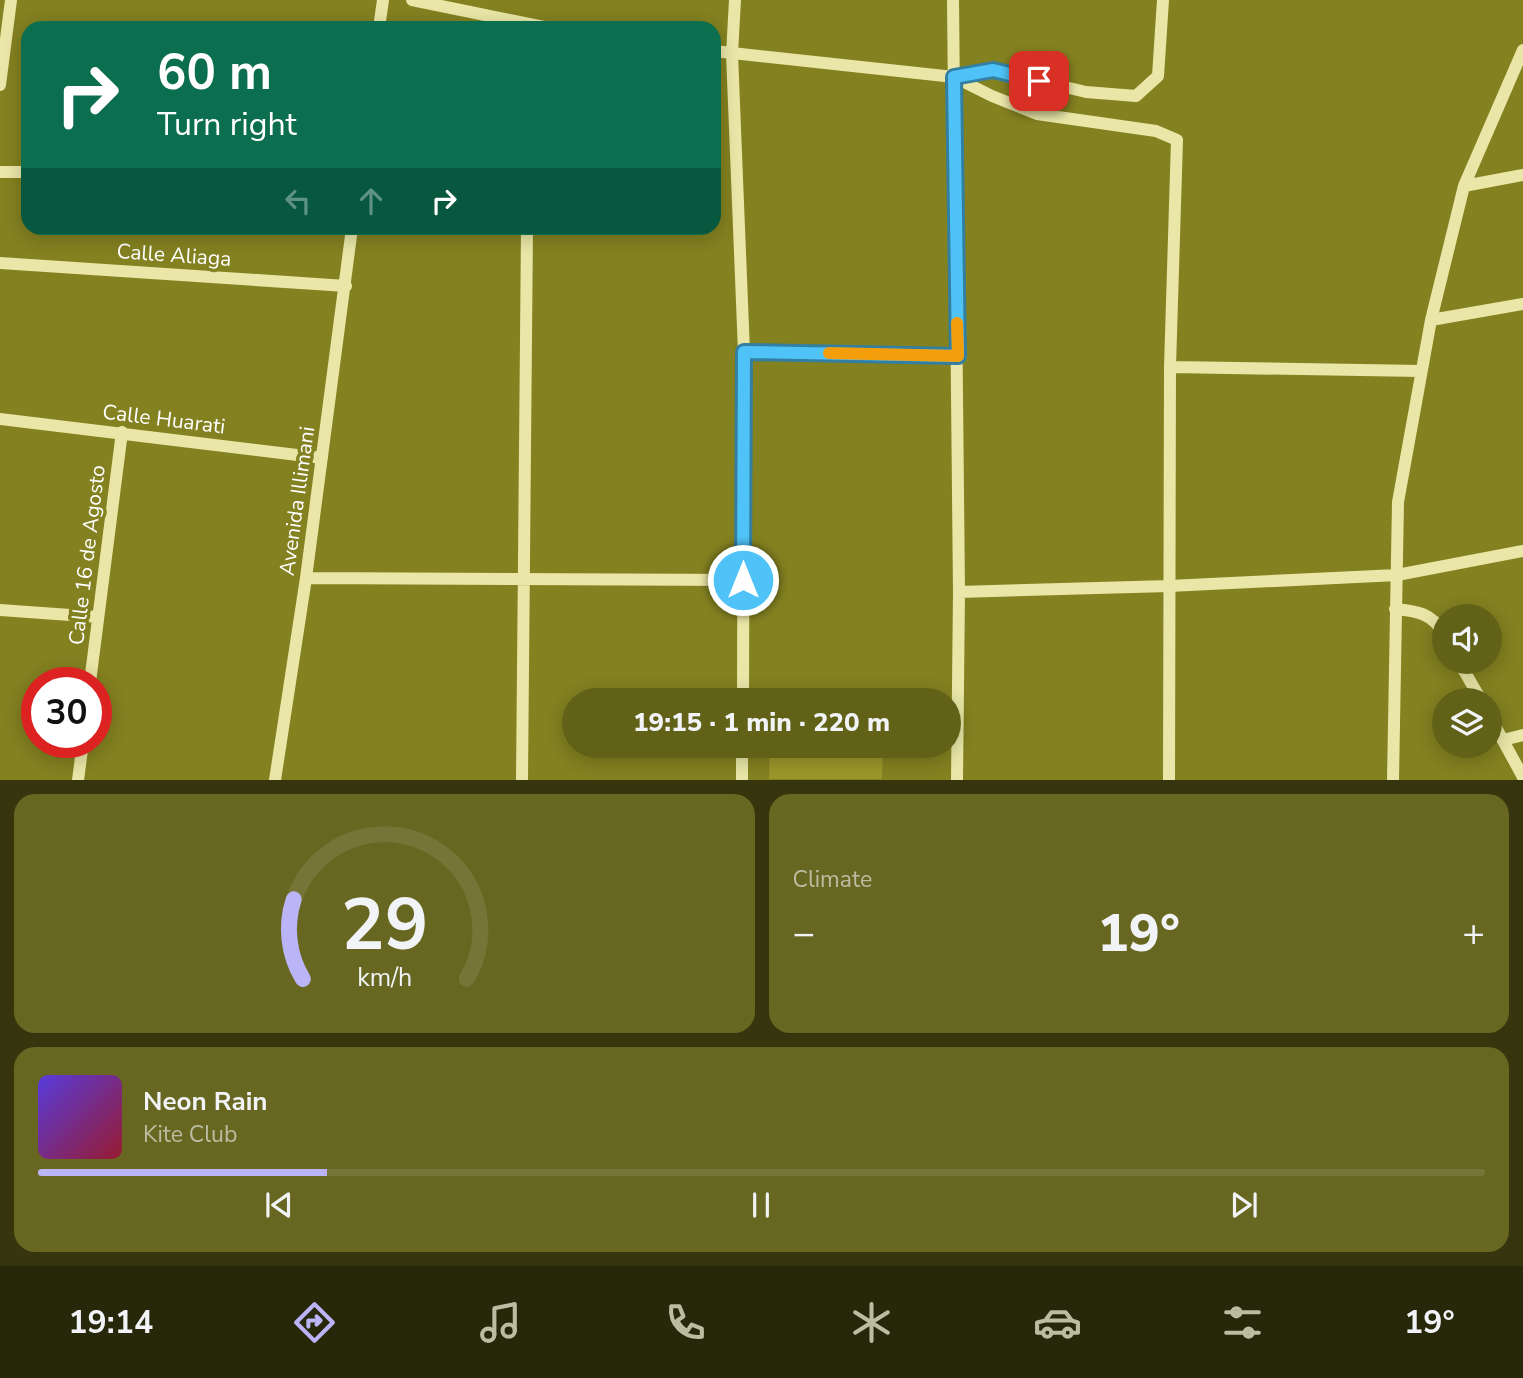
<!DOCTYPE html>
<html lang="en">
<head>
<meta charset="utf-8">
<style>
	:root { --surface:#626118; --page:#686721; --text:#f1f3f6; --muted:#bbbca2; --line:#767537; --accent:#bbb4f6 }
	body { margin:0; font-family:"Nunito Sans",sans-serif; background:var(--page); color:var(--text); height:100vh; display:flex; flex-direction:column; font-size:26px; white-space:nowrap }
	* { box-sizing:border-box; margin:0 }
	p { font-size:23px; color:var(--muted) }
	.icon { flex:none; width:38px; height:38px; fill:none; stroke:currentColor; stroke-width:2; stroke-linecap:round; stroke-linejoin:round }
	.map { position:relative; height:780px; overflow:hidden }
	.details { display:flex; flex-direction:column; gap:14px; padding:14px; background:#36350d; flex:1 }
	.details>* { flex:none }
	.top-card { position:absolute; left:21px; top:21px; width:700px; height:214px; border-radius:21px; box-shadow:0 4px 18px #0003; background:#0b6e4f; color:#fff; overflow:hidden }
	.controls { position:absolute; left:1432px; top:604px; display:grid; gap:14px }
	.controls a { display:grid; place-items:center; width:70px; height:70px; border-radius:50%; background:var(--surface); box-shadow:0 4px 18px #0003; font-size:35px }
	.speed { position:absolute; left:21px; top:667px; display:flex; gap:14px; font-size:35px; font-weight:700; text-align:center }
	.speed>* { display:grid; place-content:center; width:91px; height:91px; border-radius:50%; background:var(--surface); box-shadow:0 4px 18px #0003; line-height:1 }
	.speed .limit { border:10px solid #d22; background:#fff; color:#111 }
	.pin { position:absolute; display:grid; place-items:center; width:60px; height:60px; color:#fff; margin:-30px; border-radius:14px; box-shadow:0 4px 10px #0006 }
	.me { position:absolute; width:77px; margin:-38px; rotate:0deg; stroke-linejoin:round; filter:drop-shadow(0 0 5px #0008) }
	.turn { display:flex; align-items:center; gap:24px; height:147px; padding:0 21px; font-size:32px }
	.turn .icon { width:91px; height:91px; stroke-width:2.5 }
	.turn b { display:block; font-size:49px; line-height:60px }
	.lanes { display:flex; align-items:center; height:66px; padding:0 21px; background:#0003; justify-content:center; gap:35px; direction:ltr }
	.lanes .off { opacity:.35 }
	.big { font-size:52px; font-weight:800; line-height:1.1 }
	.details .widget { flex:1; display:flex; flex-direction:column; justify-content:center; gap:10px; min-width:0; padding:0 24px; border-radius:21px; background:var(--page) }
	.details .dial { align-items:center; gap:0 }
	.dial svg { height:182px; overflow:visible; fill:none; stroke:var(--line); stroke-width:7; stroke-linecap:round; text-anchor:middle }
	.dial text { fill:var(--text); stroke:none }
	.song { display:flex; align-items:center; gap:21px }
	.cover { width:84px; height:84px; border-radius:10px; background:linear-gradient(135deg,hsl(250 70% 55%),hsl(350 70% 35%)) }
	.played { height:7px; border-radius:4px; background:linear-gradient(90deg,var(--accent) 20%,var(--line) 20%) }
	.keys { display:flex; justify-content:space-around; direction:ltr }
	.heat { display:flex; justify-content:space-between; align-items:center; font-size:38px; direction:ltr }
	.details .tiles { flex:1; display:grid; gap:14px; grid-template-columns:1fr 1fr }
	.widget:last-child { grid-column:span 2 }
	.trip { position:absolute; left:562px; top:688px; width:399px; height:70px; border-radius:35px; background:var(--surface); box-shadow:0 4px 18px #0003; font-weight:800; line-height:70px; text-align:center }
	.dock { display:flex; height:112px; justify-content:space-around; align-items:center; background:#27270a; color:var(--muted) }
	.dock .icon { width:49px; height:49px }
	.dock .current { color:var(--accent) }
	.dock b { font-size:32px; color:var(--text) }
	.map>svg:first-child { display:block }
</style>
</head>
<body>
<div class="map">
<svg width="1523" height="780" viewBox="0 0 1523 780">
	<rect width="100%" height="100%" fill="#838120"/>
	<path fill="#9c972a" d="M770 746H883L882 779H769Z"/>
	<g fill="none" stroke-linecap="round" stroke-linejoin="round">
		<path stroke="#e9e6a7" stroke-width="12" d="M412 0 549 28
			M735 0 732 54 744 352 743 700
			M953 0 959 592 957 780
			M379 28 383 0
			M714 51 954 77 992 96 1037 114 1156 131 1177 140 1170 367 1169 780
			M954 77 993 70 1086 92 1136 96 1158 76 1163 0
			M0 85 11 0
			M0 172H28
			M1464 186 1523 175
			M0 263 346 286
			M1431 320 1523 304
			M744 352 958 356
			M1170 367 1421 371
			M0 419 322 458
			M306 578 743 580
			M959 592 1169 586 1397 575 1523 551
			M1395 609C1417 611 1432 613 1444 634
			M0 610 98 617
			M1459 662 1481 700
			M90 682 122 432
			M1489 715 1523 777
			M1503 740 1523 735
			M78 780 83 742
			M275 780 306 578 352 228
			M522 780 527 228
			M742 780V746
			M1393 780 1398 502 1431 320 1464 186 1523 50"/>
	</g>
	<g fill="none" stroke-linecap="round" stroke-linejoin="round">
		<defs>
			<path id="route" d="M743 580 744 352 958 356 954 77 993 70 1039 81"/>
		</defs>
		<use href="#route" stroke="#337fa1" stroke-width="18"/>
		<use href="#route" stroke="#4fc3f7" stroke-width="12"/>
		<path stroke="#f59e0b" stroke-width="12" d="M829 353 958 356 957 323"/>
	</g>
	<g text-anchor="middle" stroke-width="7" stroke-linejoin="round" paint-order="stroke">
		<g font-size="21" fill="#fff" stroke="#838120">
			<text transform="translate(174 255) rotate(4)" y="7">Calle Aliaga</text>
			<text transform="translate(164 419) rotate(7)" y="7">Calle Huarati</text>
			<text transform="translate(297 501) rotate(-82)" y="7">Avenida Illimani</text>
			<text transform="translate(87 555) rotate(-83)" y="7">Calle 16 de Agosto</text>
		</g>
	</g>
</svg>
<div class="controls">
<a><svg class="icon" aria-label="sound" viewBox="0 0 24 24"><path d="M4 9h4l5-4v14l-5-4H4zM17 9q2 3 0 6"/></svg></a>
<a><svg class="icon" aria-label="layers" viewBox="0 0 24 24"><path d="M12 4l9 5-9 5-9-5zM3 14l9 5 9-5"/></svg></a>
</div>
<div class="speed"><div class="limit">30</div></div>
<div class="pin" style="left:1039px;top:81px;background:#d93025"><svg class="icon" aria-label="arrive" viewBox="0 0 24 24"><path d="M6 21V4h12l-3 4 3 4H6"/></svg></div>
<svg class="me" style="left:743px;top:580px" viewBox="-20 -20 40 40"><circle r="17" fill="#4fc3f7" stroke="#fff" stroke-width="3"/><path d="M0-11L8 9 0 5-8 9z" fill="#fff"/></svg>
<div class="trip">19:15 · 1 min · 220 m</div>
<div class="top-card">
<div class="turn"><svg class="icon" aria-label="right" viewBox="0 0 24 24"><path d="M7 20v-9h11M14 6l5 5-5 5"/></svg><div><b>60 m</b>Turn right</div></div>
<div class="lanes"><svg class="icon off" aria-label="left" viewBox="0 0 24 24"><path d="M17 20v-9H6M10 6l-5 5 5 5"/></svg><svg class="icon off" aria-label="ahead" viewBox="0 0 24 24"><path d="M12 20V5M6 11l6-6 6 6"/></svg><svg class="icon" aria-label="right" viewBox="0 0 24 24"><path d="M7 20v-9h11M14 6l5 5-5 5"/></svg></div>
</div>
</div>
<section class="details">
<div class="tiles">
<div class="widget dial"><svg viewBox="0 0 100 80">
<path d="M14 69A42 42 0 1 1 86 69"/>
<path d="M14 69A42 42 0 0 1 10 34" stroke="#bbb4f6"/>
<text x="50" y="56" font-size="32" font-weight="700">29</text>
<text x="50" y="72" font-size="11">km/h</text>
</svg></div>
<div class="widget"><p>Climate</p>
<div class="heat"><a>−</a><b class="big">19°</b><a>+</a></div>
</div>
<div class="widget">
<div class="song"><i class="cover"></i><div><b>Neon Rain</b><p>Kite Club</p></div></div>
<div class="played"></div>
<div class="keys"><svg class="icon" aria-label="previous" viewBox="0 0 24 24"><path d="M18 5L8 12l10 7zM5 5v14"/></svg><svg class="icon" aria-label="pause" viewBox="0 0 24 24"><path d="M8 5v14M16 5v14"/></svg><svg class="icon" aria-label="next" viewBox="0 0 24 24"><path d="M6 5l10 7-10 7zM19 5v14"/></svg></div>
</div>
</div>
</section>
<nav class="dock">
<b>19:14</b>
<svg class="icon current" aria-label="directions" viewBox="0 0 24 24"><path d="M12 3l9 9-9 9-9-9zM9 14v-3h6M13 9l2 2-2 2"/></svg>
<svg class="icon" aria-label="music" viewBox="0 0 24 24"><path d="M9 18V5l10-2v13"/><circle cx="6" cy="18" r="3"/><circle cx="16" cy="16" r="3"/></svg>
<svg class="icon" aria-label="phone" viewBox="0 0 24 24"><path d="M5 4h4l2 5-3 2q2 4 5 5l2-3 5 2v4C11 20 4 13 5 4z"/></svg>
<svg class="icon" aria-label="climate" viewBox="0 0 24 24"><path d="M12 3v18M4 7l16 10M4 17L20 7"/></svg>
<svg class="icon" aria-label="car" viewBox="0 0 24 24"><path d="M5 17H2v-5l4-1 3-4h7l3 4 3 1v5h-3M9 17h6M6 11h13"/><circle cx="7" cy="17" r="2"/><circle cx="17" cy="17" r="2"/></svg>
<svg class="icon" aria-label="filters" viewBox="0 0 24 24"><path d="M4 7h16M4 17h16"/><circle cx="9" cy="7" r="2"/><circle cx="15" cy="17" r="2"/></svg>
<b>19°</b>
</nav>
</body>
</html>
